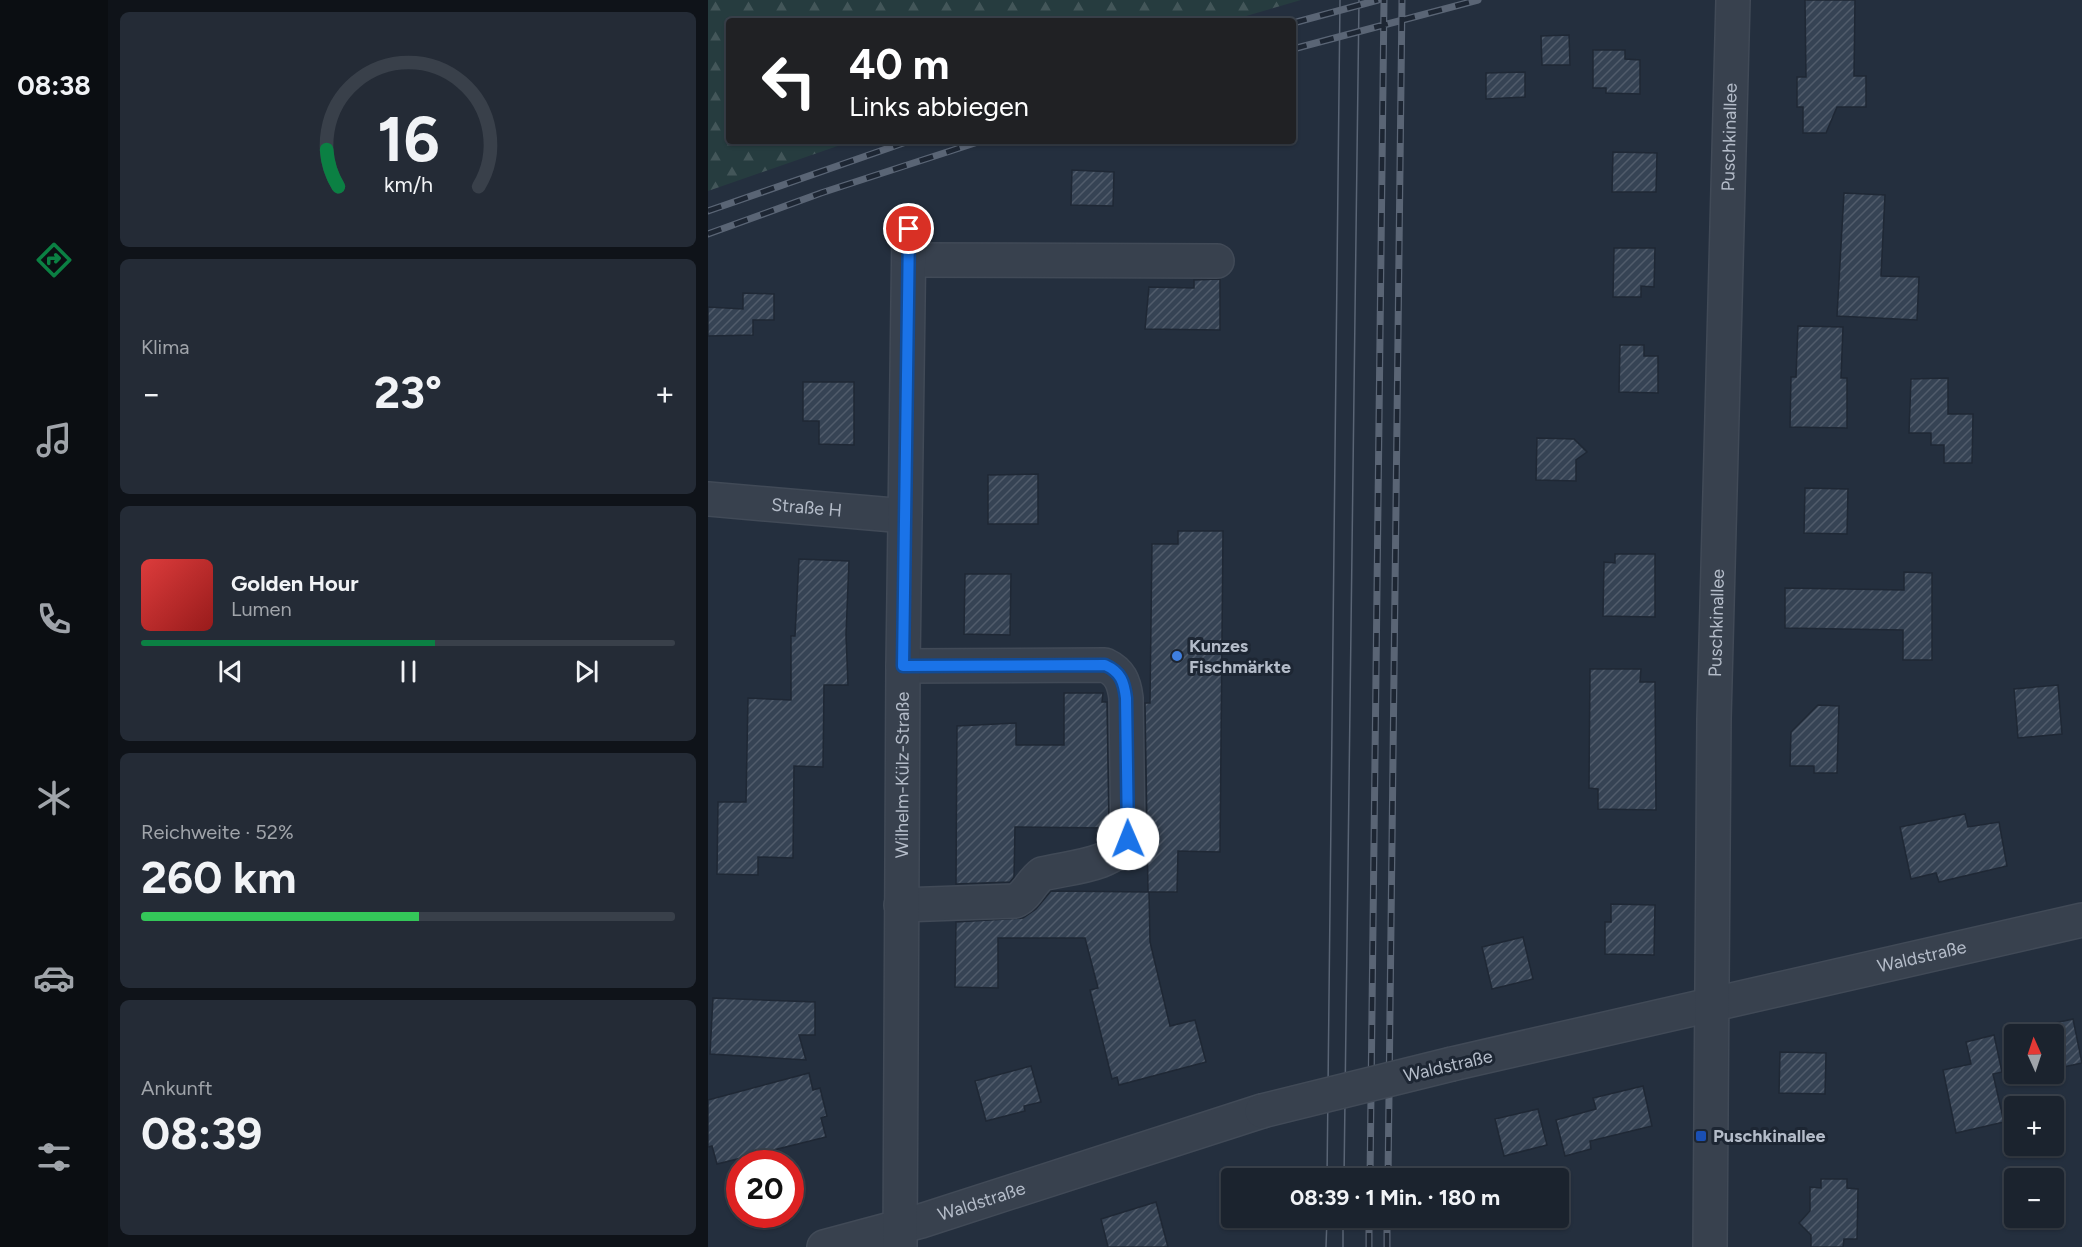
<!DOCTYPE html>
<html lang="de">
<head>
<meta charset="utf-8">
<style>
	:root { --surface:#1b232e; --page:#242b36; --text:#f1f3f6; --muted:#a0a4aa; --line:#39404a; --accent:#0b8043 }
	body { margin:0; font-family:Figtree,sans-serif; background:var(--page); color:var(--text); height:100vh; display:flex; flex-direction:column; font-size:22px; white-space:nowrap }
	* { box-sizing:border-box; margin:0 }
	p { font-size:20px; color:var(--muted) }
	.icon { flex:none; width:33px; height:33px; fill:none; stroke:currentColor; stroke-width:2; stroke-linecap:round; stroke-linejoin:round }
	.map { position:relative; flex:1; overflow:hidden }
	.sheet { display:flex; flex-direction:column; gap:12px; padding:12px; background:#0f1319; width:600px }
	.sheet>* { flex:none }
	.banner { position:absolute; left:18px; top:18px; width:570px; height:126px; border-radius:6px; box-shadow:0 2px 4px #0004,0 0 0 2px var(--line); background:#202124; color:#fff; overflow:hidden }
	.needle { width:39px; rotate:357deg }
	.tools { position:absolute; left:1296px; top:1024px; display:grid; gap:12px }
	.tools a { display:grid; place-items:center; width:60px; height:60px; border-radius:6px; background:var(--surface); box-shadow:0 2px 4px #0004,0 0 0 2px var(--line); font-size:30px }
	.speed { position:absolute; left:18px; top:1150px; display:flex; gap:12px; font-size:30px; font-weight:700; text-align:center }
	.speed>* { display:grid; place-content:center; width:78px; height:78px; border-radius:50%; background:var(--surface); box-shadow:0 2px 4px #0004,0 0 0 2px var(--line); line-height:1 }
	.speed .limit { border:9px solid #d22; background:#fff; color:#111 }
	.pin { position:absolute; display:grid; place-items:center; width:51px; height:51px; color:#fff; margin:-26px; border:3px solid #fff; border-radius:50%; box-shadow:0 2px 6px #0007 }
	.me { position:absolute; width:66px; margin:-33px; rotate:359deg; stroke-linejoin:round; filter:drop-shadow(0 0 4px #0008) }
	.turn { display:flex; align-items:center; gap:21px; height:126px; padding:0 24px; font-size:27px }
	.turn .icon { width:78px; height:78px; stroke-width:2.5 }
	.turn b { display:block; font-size:42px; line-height:51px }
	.big { font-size:45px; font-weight:700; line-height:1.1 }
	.sheet .tile { flex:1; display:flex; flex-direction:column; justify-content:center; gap:9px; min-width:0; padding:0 21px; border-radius:9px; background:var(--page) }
	.sheet .dial { align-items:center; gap:0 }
	.dial svg { height:156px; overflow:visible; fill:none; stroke:var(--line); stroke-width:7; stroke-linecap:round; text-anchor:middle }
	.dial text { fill:var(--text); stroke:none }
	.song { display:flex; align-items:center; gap:18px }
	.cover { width:72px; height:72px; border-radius:9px; background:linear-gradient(135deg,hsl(0 70% 55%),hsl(0 70% 35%)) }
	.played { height:6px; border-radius:3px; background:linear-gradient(90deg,var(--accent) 55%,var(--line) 55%) }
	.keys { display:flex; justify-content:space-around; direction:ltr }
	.heat { display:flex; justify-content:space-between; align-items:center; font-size:33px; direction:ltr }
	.charge { height:9px; border-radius:4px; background:linear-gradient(90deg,#34c759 52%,var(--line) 0) }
	.trip { position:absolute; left:513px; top:1168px; width:348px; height:60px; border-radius:6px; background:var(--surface); box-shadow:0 2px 4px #0004,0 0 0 2px var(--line); font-weight:700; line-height:60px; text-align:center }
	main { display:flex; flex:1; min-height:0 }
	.dock { display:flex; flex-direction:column; width:108px; justify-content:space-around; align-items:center; background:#0b0e12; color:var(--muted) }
	.dock .icon { width:42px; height:42px }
	.dock .selected { color:var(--accent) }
	.dock b { font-size:27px; color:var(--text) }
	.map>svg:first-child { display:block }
</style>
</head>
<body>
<main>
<nav class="dock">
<b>08:38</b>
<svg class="icon selected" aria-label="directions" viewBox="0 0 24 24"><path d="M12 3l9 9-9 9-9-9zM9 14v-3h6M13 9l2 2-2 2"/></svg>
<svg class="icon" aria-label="music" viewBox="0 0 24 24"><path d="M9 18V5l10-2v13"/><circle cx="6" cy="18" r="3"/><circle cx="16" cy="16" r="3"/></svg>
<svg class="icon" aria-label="phone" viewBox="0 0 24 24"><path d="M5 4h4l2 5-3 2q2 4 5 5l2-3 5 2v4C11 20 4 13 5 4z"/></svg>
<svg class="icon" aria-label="climate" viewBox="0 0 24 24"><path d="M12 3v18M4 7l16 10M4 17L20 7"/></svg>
<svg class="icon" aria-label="car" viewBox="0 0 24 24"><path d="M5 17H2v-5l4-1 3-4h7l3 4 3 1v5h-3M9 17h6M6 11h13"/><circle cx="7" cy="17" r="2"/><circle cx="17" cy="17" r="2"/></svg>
<svg class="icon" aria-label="filters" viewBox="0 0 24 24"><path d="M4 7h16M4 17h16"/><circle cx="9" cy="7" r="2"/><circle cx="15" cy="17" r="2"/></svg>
</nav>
<section class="sheet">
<div class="tile dial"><svg viewBox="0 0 100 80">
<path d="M14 69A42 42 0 1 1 86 69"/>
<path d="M14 69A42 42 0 0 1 8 50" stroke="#0b8043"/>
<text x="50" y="56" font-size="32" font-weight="700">16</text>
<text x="50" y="72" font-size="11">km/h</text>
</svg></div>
<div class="tile"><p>Klima</p>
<div class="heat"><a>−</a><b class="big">23°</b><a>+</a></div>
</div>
<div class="tile">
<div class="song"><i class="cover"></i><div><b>Golden Hour</b><p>Lumen</p></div></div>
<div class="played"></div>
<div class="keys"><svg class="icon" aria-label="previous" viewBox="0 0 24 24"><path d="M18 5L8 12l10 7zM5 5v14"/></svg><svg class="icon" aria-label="pause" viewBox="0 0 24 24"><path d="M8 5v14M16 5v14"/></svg><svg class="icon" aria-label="next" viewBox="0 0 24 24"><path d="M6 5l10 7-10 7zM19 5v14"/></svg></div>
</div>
<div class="tile"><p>Reichweite · 52%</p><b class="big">260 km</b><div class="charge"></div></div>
<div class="tile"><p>Ankunft</p><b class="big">08:39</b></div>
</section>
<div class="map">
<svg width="1374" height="1247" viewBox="0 0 1374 1247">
	<defs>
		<pattern id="forest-firs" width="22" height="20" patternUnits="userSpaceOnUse" patternTransform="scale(1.5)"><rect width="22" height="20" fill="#263c3f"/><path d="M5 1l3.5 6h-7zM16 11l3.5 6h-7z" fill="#435659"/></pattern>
		<pattern id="building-hatch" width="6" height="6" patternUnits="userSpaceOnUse" patternTransform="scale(1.5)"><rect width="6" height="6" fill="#364354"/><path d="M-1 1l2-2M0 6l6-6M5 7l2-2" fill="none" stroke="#515c6b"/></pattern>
	</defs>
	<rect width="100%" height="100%" fill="#242f3e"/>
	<path fill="url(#forest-firs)" d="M0 0H593L521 21H21V141H144L0 191Z"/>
	<path fill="url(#building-hatch)" stroke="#1f2835" stroke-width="1.5" d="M1097 0H1147L1146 76H1158V107H1129L1118 133H1095V107H1089V77H1098Z
		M861 35 862 65H834L833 36Z
		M885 50H917V59L932 60V94L898 93V88H885Z
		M817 72V97L778 99V73Z
		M905 152 949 153 948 192H904Z
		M364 170 406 172 405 206 363 205Z
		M1136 193 1177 195 1173 276 1211 277 1209 320 1129 316Z
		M906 248H947L946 287 933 286V297H905Z
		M512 279V330L437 329 441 287 486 288V280Z
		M35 293 66 294V320H45V335L0 336V307L35 309Z
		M1090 326 1135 327 1133 378H1139V428L1082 427 1083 377H1088Z
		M912 345H936V356H950V393L911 392Z
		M1240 378V414H1265L1264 463H1236V445H1223V433H1201L1203 379Z
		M95 382H146V445L111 444V421H95Z
		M829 438 866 439 879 452 868 460V481L828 480Z
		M330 474V524H280V475Z
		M1097 488 1140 489 1139 534 1096 533Z
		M470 531H515L512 852 470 851 469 892H441L442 942 462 1026 487 1020 498 1062 411 1085 409 1077 404 1079 382 990 390 988 377 938H290V988L247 987 248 922 315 918 328 909 343 891 440 892 437 703H442L444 544H470Z
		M907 554H947V617L895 616 896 562 907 563Z
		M91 559 141 561 138 635 140 685H116L115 767 86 766 85 858 50 857V875L9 874 10 802H38L40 698 83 700V636H87Z
		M1196 572 1224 573V660H1195V630L1077 628V588L1196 590Z
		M257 574H303L302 635 256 634Z
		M882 669H933L932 682H947L948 810 890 809V789L881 788Z
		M1350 685 1354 734 1310 738 1306 689Z
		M356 693H395L394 702H399L401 828 307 827 306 877 302 882 248 884 249 726 308 723V745H356Z
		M1110 705 1131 706 1129 773H1106V766H1082L1083 732Z
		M1257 814 1260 827 1291 822 1299 866 1231 882 1228 873 1203 879 1192 827Z
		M903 904 947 905 946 955 897 954V922H903Z
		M815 937 825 979 784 989 774 947Z
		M5 998 107 1002V1035H91L98 1060 2 1054Z
		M1365 1019 1374 1063 1346 1069V1035H1336L1334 1026Z
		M1286 1035 1294 1072 1285 1074 1296 1122 1248 1133 1235 1070 1263 1064 1258 1042Z
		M1072 1052 1118 1053 1117 1094 1071 1093Z
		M323 1066 333 1102 316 1106 317 1111 278 1121 267 1081Z
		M101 1073 105 1090 112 1088 119 1116 113 1118 118 1137 9 1164 4 1146 0 1147V1100Z
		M935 1086 944 1126 882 1141 883 1149 857 1156 848 1120 888 1109 885 1098Z
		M830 1109 839 1145 796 1156 787 1119Z
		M1113 1179H1139V1188L1150 1189 1149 1239H1136L1135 1247H1103V1235L1091 1223 1102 1211V1187L1113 1188Z
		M448 1202 460 1247H400L393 1219Z"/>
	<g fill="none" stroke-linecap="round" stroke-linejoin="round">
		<defs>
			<g id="minor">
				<path d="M202 260 509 261"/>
				<path id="s1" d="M0 499 197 516"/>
				<path d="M193 905 307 901C319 896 323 882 334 874 362 867 406 866 420 839L418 698C416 682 412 672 397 665L195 666"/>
				<path id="s2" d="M744 1064 1374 920"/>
				<path id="s3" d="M116 1247 213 1221 554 1111"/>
				<path id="s4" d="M192 1247 195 666 201 229"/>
				<path id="s5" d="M1002 1247 1006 719 1025 0"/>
			</g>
		</defs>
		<use href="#minor" stroke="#414a57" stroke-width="36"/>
		<use href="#minor" stroke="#38414e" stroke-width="33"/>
		<path stroke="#5a6575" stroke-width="1.5" d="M619 1179 632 0
			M636 1179 651 0
			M618 1247 619 1218
			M635 1247V1218"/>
		<defs>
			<path id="rail" d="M585 23 670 0
				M585 49 770 0
				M0 211 201 141
				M0 234 113 193 273 141
				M662 1179 676 0
				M680 1179 694 0
				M661 1247V1218
				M679 1247V1218"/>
		</defs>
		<use href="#rail" stroke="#5a6575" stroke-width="7"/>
		<use href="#rail" stroke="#1d2633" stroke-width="4.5" stroke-dasharray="14" stroke-linecap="butt"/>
		<defs>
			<path id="minor-bridge" d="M554 1111 744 1064"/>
		</defs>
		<use href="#minor-bridge" stroke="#414a57" stroke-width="36" stroke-linecap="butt"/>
		<use href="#minor-bridge" stroke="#38414e" stroke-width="33"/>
	</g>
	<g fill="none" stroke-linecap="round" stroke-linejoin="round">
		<defs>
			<path id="route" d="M201 229 195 666 397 665C413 672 416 682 418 698L420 839"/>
		</defs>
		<use href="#route" stroke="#114b97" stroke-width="15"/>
		<use href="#route" stroke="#1a73e8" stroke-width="10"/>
	</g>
	<circle fill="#3f7fe0" stroke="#1d2633" stroke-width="2" cx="469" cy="656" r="6"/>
	<rect fill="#1a4fb4" stroke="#1d2633" stroke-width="2" x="987" y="1130" width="12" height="12" rx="3"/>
	<g text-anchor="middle" stroke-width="6" stroke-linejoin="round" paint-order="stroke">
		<g font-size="18" fill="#b4bcc9" stroke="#1d2633">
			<text dy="6" stroke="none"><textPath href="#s5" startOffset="1110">Puschkinallee</textPath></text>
			<text dy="6" stroke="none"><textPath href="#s1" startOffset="99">Straße H</textPath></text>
			<text dy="6" stroke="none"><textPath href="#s5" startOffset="624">Puschkinallee</textPath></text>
			<text dy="6" stroke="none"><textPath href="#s4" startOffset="472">Wilhelm-Külz-Straße</textPath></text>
			<text dy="6" stroke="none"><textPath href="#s2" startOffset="482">Waldstraße</textPath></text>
			<text transform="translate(740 1066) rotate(-13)" y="6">Waldstraße</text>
			<text dy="6" stroke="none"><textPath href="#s3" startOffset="164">Waldstraße</textPath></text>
		</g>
		<g font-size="18" font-weight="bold" fill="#b4bcc9" stroke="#1d2633" text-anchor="start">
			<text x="481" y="652">Kunzes<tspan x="481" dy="21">Fischmärkte</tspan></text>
			<text x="1005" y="1142">Puschkinallee</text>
		</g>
	</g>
</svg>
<div class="tools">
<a><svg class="needle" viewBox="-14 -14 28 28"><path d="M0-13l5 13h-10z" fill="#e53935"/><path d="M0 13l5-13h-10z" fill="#a0a4aa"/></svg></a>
<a>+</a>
<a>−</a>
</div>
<div class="speed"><div class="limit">20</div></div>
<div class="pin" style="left:201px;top:229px;background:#d93025"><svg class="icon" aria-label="arrive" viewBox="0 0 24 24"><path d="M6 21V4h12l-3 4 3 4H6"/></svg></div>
<svg class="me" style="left:420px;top:839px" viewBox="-20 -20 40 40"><circle r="19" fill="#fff"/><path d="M0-13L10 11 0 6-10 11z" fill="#1a73e8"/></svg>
<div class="trip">08:39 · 1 Min. · 180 m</div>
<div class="banner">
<div class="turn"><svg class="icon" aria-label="left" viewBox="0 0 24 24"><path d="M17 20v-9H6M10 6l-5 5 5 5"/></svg><div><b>40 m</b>Links abbiegen</div></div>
</div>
</div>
</main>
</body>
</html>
